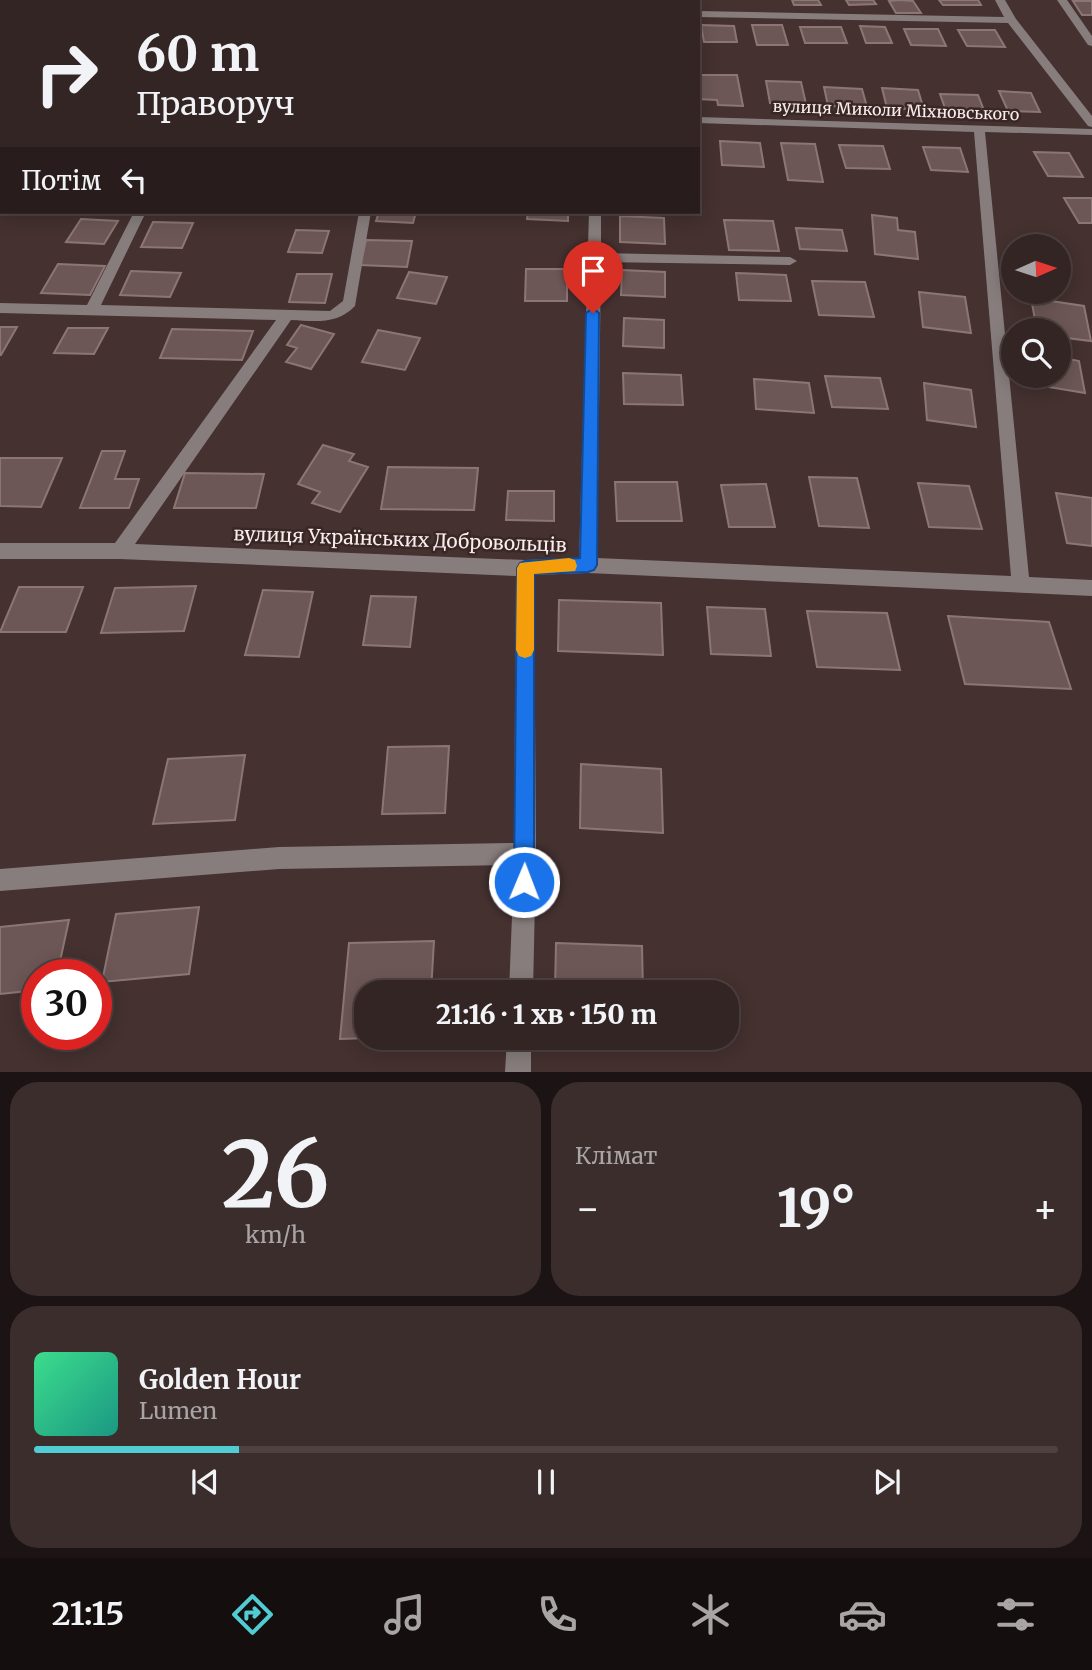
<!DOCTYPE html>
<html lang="uk">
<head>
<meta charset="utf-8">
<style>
	:root { --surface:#332524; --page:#3b2d2c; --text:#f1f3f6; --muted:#a9a5a6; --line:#4e4241; --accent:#51ccd4 }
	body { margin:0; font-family:Merriweather,serif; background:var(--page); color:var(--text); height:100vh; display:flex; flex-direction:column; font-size:26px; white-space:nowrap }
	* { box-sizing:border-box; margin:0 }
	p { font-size:23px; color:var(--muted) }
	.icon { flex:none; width:38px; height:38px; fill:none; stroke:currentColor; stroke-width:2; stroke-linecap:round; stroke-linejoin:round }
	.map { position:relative; height:1072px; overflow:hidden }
	.drawer { display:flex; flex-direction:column; gap:10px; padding:10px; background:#1c1414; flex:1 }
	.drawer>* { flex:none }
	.top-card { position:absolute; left:0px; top:0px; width:700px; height:214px; box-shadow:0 4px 18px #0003,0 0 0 2px var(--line); background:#332524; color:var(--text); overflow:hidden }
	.needle { width:46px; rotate:87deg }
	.buttons { position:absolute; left:1001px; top:234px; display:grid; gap:14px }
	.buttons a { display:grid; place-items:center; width:70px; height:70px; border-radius:50%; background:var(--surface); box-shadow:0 4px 18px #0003,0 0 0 2px var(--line); font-size:35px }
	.speed { position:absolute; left:21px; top:959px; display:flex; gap:14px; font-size:35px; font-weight:700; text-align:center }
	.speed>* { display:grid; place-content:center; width:91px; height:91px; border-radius:50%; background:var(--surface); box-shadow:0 4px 18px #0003,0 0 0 2px var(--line); line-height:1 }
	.speed .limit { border:10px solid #d22; background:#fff; color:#111 }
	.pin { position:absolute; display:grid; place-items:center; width:60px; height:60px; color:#fff; margin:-72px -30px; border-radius:50% 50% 50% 0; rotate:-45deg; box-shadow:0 0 7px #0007 }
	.pin .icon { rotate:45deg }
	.me { position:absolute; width:77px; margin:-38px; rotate:1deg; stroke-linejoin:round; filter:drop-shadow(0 0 5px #0008) }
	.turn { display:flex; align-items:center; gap:24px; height:147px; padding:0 21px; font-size:32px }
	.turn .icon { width:91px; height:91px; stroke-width:2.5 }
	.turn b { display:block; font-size:49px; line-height:60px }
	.then { display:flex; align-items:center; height:66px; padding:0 21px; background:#0003; gap:14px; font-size:26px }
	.big { font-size:52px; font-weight:800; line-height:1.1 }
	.drawer .card { flex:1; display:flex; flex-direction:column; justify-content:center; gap:10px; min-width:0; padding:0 24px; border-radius:28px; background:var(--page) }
	.drawer .dial { align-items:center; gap:0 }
	.dial b { font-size:91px; line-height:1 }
	.song { display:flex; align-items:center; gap:21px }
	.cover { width:84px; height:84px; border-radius:10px; background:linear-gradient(135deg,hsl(150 70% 55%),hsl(170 70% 35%)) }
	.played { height:7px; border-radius:4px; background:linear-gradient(90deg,var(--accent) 20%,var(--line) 20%) }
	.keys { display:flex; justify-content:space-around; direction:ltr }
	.heat { display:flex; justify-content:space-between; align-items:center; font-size:38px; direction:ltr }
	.drawer .tiles { flex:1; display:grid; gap:10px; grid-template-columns:1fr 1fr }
	.card:last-child { grid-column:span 2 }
	.trip { position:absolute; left:354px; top:980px; width:385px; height:70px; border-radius:28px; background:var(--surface); box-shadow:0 4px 18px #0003,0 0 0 2px var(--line); font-weight:800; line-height:70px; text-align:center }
	.menu { display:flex; height:112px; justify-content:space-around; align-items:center; background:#140f0e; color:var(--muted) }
	.menu .icon { width:49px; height:49px }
	.menu .on { color:var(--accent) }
	.menu b { font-size:32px; color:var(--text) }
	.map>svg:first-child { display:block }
</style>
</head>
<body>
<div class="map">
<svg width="1092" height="1072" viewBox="0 0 1092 1072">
	<rect width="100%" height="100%" fill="#443130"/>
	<path fill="#6c5756" stroke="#8c7675" stroke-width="2" d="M792 0H818L821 5H794Z
		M846 0H873L876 4 849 5Z
		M899 0 913 1 921 13H896L889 1Z
		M939 0H978L981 5H943Z
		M1073 1H1092V15H1082Z
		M701 25 734 26 737 42H704Z
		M752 25H782L788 45H757Z
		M860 26 885 27 892 43H866Z
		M800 27H841L847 43H805Z
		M904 29H938L946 46 911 45Z
		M958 30H995L1005 47 967 46Z
		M698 75H737L743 106 718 105 717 100 698 99Z
		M766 81 801 82 806 104 770 103Z
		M824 87 862 89 867 107 828 106Z
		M882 88 918 90 924 110 887 108Z
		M999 91 1031 93 1040 112 1008 111Z
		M940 94 978 95 985 113 946 111Z
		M720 141 760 143 764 167 722 165Z
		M781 143 815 144 823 182 788 180Z
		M839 145 883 146 890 169 846 168Z
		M923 147 960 148 968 172 931 170Z
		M1034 152 1069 153 1083 177 1048 176Z
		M1064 198H1092V223H1079Z
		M379 212H416L413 223 376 221Z
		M528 212H568V221L527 219Z
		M872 215 897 218 898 230 915 232 918 259 875 254Z
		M620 216 664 218 665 244 620 242Z
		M81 219 118 221 104 244 66 242Z
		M724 220 773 221 779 251 729 250Z
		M153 222 193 223 182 248 141 247Z
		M796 228 842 230 847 251 800 249Z
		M296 230 329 231 322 253 288 252Z
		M366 240 412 241 407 267 360 265Z
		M58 264 105 266 90 295 41 293Z
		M526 269H567V301H525Z
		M622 270 665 272V297L621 295Z
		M131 271 181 273 170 297 120 295Z
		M409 272 447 277 436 304 397 298Z
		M736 273 786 275 791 301 739 300Z
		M297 274H332L325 303 289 302Z
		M812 281 865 282 874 317 819 315Z
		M919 292 965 297 971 333 923 327Z
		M1031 298 1084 306 1091 341 1059 337V331H1037Z
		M624 318 664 320V348L623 346Z
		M301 325 334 334 311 369 286 362 297 348 287 345Z
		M0 327H17L1 355H0Z
		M68 328H108L94 354 54 353Z
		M172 329 253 331 242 360 160 358Z
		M378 330 420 338 405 370 362 362Z
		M1059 357 1079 361 1085 393 1024 383 1023 376H1059Z
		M623 373 681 375 683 405 624 404Z
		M825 376 880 378 888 409 832 407Z
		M754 379 809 383 814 413 756 409Z
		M924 383 971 390 976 427 927 420Z
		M323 445 354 454 349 461 368 467 340 512 312 503 320 492 298 484Z
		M102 451H125L115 479H139L129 508H80Z
		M0 458H62L41 507 0 506Z
		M388 467 478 468 474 510 381 509Z
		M185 473 264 474 256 508H174Z
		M809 477 857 478 869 528 819 526Z
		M615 482H677L682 521H617Z
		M918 483 969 486 982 529 929 527Z
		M766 484 775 527H729L721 485Z
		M508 491H554V521L506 520Z
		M1056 493 1092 498V546L1067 543Z
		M196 586 184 631 101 633 115 588Z
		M19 587H83L66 632H0Z
		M263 590 313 592 299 657 245 655Z
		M371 596 416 597 410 647 363 645Z
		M559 600 661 603 663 655 558 651Z
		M707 607 765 609 771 656 711 654Z
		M807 611 887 613 900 670 817 667Z
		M948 616 1049 622 1071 689 965 684Z
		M449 746 445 813 382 814 388 747Z
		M245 755 235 820 153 824 168 759Z
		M581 764 661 769 663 833 580 828Z
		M199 907 189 974 102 982 116 914Z
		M69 920 57 975H37V990L0 994V927Z
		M434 941 431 992H366V1038H371L340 1039 349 943Z
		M556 943 642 946 643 992H555Z"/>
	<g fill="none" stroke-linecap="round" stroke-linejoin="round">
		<path fill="#877d7d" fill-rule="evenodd" d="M142 0H156L141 2Z
			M485 0H495L484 2Z
			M566 0H578L565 2Z
			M995 0H1005L1016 19 1092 116V127L1088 126 1008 23 698 17V11L1004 17Z
			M1057 0H1067L1092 36V46L1088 45Z
			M0 50H2V56H0Z
			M0 101H2V107H0Z
			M698 117 1092 129V135L985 132 1029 577 1092 580V596L588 573 534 575 536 854 533 992H509L514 865 279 869 0 891V869L279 847 514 843 516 576 120 559H0V543H115L276 320 0 313V303L87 305 134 212H146L101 305 330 311 343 301 359 212H371L355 306C337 325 315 321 291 320L135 544 525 560 579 558 589 212H601V253L790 257 797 261 790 265 601 262 597 558 1011 576 974 132 698 123Z
			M507 1038H531V1072H505Z"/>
		<path fill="#f9e0de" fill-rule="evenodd" d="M384 0H402L382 2Z
			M0 81H2V89H0Z"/>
		<defs>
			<path id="rail" d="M109 2 114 0"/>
		</defs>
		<use href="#rail" stroke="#e4d6d6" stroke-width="5"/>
		<use href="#rail" stroke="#392726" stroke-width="3.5" stroke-dasharray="10" stroke-linecap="butt"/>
	</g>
	<path fill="#1a73e8" stroke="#114b97" stroke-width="2" d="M593 308 599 313 597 565 594 570 588 572 534 574V882L531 889 524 892 517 889 514 882 517 568 520 563 525 561 580 558 586 313Z"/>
	<path fill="#f59e0b" d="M569 558 575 560 577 566 575 571 534 574V650L531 656 525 658 519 656 516 650 517 568 520 563Z"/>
	<g text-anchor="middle" stroke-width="5" stroke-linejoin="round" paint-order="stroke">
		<g font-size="16" fill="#faeded" stroke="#392726">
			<text transform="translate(896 110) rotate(2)" y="6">вулиця Миколи Міхновського</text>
		</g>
		<g font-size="19" fill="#faeded" stroke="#392726">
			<text transform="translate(400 539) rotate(2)" y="7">вулиця Українських Добровольців</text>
		</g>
	</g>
</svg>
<div class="buttons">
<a><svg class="needle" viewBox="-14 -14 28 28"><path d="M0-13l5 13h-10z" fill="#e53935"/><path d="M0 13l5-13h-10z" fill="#a9a5a6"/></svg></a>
<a><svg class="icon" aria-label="search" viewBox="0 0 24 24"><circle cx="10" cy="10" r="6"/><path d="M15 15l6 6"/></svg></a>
</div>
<div class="speed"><div class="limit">30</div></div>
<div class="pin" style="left:593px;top:313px;background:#d93025"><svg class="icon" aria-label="arrive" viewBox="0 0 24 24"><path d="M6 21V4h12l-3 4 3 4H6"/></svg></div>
<svg class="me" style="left:524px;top:882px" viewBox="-20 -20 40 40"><circle r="17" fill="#1a73e8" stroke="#fff" stroke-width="3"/><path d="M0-11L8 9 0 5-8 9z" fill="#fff"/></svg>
<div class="trip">21:16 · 1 хв · 150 m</div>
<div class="top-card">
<div class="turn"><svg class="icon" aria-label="right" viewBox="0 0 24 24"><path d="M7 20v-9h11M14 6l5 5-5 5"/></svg><div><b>60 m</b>Праворуч</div></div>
<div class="then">Потім<svg class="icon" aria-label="left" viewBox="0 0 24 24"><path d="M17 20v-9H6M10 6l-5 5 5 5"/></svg></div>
</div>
</div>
<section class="drawer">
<div class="tiles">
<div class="card dial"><b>26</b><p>km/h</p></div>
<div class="card"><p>Клімат</p>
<div class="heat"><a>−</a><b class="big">19°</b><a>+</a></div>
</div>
<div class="card">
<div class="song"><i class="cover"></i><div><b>Golden Hour</b><p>Lumen</p></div></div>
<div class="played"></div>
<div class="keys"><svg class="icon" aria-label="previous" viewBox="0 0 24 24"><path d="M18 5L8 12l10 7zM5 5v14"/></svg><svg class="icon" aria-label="pause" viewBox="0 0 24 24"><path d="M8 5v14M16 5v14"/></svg><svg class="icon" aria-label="next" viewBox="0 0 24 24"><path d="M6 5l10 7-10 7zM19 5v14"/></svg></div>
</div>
</div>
</section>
<nav class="menu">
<b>21:15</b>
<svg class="icon on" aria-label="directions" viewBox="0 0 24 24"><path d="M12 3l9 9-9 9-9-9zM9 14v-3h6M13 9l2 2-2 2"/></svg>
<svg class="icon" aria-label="music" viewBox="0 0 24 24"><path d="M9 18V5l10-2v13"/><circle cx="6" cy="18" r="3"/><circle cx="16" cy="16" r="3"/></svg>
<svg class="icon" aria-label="phone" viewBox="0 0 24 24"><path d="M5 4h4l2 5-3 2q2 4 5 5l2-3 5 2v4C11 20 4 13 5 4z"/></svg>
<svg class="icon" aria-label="climate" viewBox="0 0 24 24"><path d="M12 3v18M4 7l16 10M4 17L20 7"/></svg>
<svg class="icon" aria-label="car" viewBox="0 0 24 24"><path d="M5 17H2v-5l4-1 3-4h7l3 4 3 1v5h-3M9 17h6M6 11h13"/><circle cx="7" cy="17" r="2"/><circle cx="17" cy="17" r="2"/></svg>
<svg class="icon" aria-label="filters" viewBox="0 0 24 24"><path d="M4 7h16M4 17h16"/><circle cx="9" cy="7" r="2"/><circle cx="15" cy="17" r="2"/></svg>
</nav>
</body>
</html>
